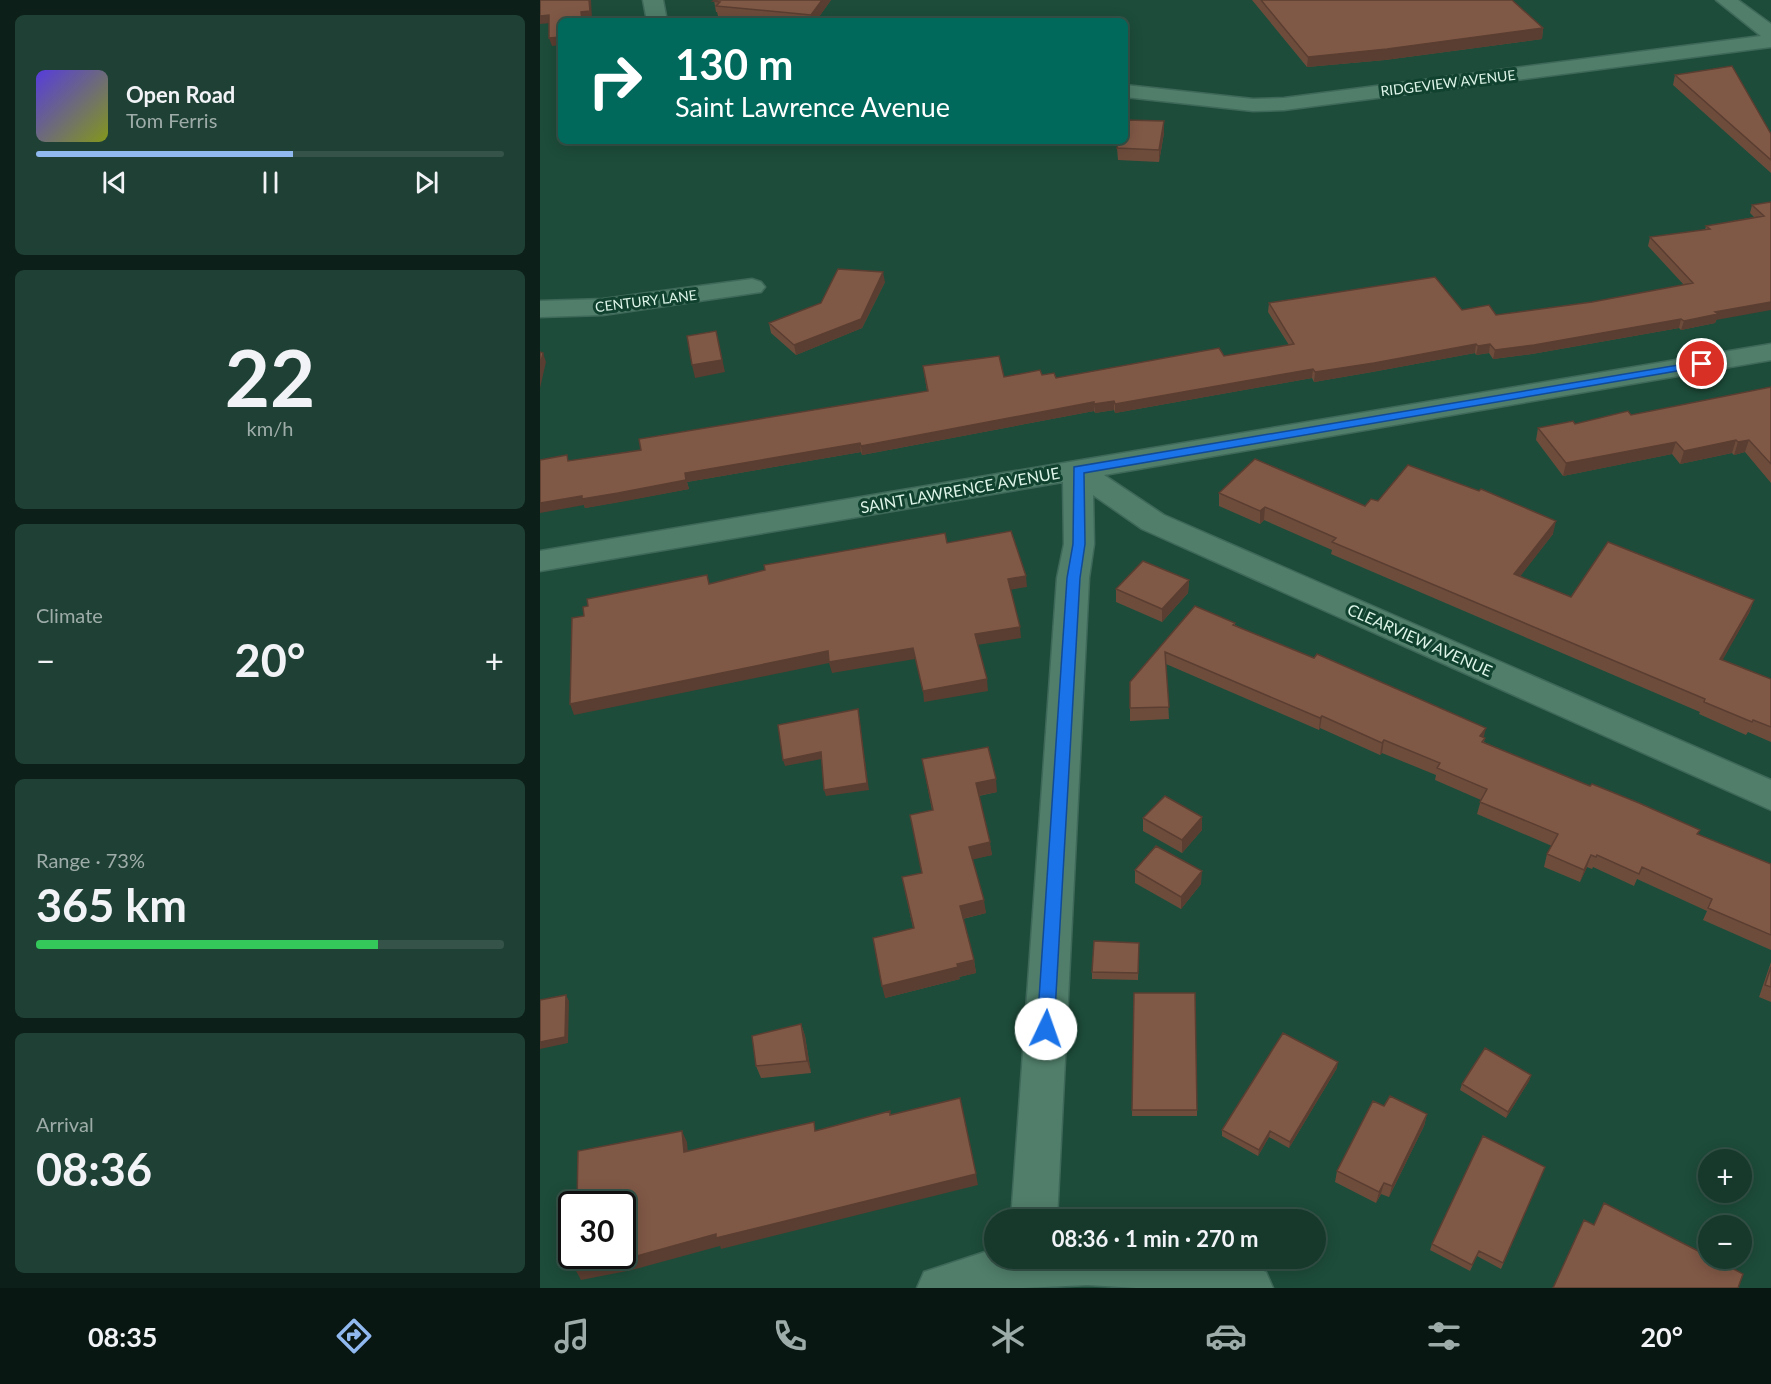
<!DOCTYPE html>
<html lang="en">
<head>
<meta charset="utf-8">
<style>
	:root { --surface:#16392c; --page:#1f4034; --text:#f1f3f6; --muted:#9eaca9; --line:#355348; --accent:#90b9f0 }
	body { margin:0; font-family:Lato,sans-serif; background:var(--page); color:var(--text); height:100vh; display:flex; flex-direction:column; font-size:22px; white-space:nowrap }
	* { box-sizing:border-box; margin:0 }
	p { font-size:20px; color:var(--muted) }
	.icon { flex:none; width:33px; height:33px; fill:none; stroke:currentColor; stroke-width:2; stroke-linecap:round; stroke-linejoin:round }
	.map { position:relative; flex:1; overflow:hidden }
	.side { display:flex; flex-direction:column; gap:15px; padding:15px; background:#0c1f18; width:540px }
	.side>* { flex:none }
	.hud { position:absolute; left:18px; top:18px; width:570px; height:126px; border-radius:9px; box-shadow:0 3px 15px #0003,0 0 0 2px var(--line); background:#00695c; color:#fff; overflow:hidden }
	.controls { position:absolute; left:1158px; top:1149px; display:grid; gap:12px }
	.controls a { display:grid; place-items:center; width:54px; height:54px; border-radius:50%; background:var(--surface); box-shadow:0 3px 15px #0003,0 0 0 2px var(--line); font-size:30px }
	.speed { position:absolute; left:18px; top:1191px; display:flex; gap:12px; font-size:30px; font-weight:700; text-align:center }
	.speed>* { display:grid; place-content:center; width:78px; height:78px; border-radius:50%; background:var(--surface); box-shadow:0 3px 15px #0003,0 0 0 2px var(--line); line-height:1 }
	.speed .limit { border:3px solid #111; border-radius:9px; background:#fff; color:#111 }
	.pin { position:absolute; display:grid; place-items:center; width:51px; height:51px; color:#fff; margin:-26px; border:3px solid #fff; border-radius:50%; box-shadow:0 2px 6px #0007 }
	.me { position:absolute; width:66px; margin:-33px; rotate:3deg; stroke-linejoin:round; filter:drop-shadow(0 0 4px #0008) }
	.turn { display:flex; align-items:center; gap:21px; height:126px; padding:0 18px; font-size:27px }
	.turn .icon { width:78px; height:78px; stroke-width:2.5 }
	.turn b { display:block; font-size:42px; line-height:51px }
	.big { font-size:45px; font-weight:700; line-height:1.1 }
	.side .widget { flex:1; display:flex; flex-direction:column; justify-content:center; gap:9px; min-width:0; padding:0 21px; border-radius:9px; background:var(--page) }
	.side .dial { align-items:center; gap:0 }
	.dial b { font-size:78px; line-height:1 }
	.song { display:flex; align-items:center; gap:18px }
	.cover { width:72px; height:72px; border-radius:9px; background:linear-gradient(135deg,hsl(250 70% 55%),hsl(70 70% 35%)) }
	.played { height:6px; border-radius:3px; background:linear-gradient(90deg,var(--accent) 55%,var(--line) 55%) }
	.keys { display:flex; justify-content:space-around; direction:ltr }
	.heat { display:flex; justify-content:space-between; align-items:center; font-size:33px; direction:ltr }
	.charge { height:9px; border-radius:4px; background:linear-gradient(90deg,#34c759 73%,var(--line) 0) }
	.trip { position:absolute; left:444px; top:1209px; width:342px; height:60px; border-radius:30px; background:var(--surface); box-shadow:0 3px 15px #0003,0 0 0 2px var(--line); font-weight:700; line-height:60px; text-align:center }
	.tabs { display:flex; height:96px; justify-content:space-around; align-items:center; background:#091712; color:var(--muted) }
	.tabs .icon { width:42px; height:42px }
	.tabs .current { color:var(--accent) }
	.tabs b { font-size:27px; color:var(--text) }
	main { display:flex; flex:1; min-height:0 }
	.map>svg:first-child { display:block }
</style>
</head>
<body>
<main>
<section class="side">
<div class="widget">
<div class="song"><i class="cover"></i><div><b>Open Road</b><p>Tom Ferris</p></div></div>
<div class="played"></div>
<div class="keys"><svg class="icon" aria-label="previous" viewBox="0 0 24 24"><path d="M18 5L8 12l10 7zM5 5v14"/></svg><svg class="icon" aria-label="pause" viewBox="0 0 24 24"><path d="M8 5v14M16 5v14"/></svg><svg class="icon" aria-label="next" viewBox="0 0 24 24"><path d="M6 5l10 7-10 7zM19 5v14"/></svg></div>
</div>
<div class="widget dial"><b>22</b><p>km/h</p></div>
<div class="widget"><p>Climate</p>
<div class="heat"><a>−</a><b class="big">20°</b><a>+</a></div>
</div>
<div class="widget"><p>Range · 73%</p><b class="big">365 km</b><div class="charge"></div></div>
<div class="widget"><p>Arrival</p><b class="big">08:36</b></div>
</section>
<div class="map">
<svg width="1231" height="1288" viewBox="0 0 1231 1288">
	<rect width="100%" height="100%" fill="#1d4c3a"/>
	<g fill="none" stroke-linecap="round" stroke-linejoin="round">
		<defs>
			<path id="minor" d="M103 0H123L127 21H107Z
				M1176 0H1198L1231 24V47L744 110 713 111 585 97V85L713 99 744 98 1221 36Z
				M212 279 221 282 225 287 221 292 63 315 0 317V301L63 299Z
				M1231 344V360L564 475 624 515 1231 780V810L602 529 553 495 554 544 549 578 517 1220H471L517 578 524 544 523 482 0 571V551Z
				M454 1249V1258H687L726 1272 733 1288H596L548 1285 484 1288H377L384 1272Z"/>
		</defs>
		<use href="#minor" stroke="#3e6859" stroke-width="3"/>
		<use href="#minor" fill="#507e6a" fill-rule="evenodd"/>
	</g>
	<path fill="#6e4c3c" d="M174 0H291L276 21H226L178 16 177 12H176Z
		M712 0H972L1003 28 1002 39 845 60 767 67Z
		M1135 75 1231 134V173L1133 85Z
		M624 121V133L619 162 578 160 577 148Z
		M1231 202 1175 323 1141 330 1139 328 992 354 953 359 949 353 936 355 935 353 832 372 774 382 772 378 575 413 574 410 555 413 554 411 322 455 321 452 147 482 149 489 45 508 29 461 101 450 387 391 383 366 464 377 502 375 516 378 684 356 749 345 728 312 729 303 922 310 956 315 1052 302 1144 285 1108 246 1110 237 1165 230 1166 226 1214 217 1210 213 1212 205Z
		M345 282 322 328 256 355 231 333 229 323Z
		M1231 387V483L1205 452 1194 455 1192 453 1140 464 1132 454 1023 476 996 440 998 428 1035 424 1091 415Z
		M679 493 825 506 838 501 1013 534 980 576 1031 597 1214 600 1209 613 1182 660 1231 679V742L1208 732 1206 735 1159 714 1160 712 791 554 792 550 724 520 720 524 679 506Z
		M649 580 648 593 622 622 576 602V589Z
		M655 606 695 623V625L945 738 944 742 1158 834 1231 864V950L1163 920 1167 911 1097 879 1094 886 1053 867 1052 869 1047 867 1040 882 1004 867 1007 854 1012 846 937 814 941 800 895 780 896 775 842 753 840 755 780 728 779 730 626 664 629 719 590 721V682Z
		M382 759 457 792 439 796 452 855 432 859 446 913 423 919 434 960 436 973 419 977 420 979 345 998 373 928 362 877 382 873 392 810Z
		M603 818 662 830 642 853 603 831Z
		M595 870 661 884 641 909 595 883Z
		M599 943 598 980 552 979V972Z
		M1231 962V1002L1219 997Z
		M594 993 657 1110V1116H592Z
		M261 1024 265 1036 271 1073 221 1078 216 1066Z
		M797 1068 749 1148 729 1137 718 1156 682 1136V1130Z
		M991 1075 989 1081 966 1118 920 1090 922 1084Z
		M844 1106 887 1114 884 1126 849 1197 841 1194 836 1203 795 1182 797 1171Z
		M1005 1167 961 1269 937 1256 930 1271 890 1250 892 1244Z"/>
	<path fill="#5a3e31" d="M49 0H51L52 18 43 19V21H42L41 12Z
		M282 0H291L276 21H272L271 15Z
		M9 15 11 23 0 24V16Z
		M1003 28 1002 39 845 60 767 67 768 57Z
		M21 37V45L12 46 9 38Z
		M624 121V133L619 162V150Z
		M343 272 345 282 322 328 256 355 254 345Z
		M1231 302V310L1176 320 1175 323 1141 330 1144 321 1175 312Z
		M1141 319 1139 328 992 354 953 359 955 350Z
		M179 344 185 372 155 378 152 365Z
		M936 344 935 353 832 372 774 382 775 372Z
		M950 344 949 353 936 355 938 346Z
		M3 353 6 362 0 388V366Z
		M773 369 772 378 575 413V404Z
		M574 401V410L555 413 554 404Z
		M554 402V411L322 455 321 446Z
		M1196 440 1192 453 1140 464 1144 451Z
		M1209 440 1205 452 1194 455 1198 442Z
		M1136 442 1132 454 1023 476 1026 463Z
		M320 443 321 452 147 482 149 489 81 502 45 508 44 505 0 513V503L145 473Z
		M725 507 724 520 720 524V511Z
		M1016 521 1013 534 972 587 974 574Z
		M486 576 487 587 469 590 468 579Z
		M649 580 648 593 622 622V609Z
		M1214 600 1209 613 1176 672 1180 659Z
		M480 627 481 638 437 645 435 634Z
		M373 648 375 659 292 673 289 663 34 715 30 704 288 651Z
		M447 679 448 691 384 702 383 691Z
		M318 709 329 790 286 796 284 790Z
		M782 716 780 728 779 730 780 718Z
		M946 728 943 740 940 736Z
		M844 740 842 753 840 755 842 743Z
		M281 752 282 759 245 766 243 760Z
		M456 779 457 792 437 796 436 783Z
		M662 817V830L642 853V840Z
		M450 842 452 855 431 860 429 847Z
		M1051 855 1047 867 1040 882 1044 870Z
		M662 871 661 884 641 909V897Z
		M444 900 446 913 422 919 420 906Z
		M434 960 436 973 419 977 420 979 345 998 342 986Z
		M26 995 29 1001 28 1043 0 1049V1042Z
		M261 1024 265 1036 271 1073 267 1061Z
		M798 1062 797 1068 749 1148 750 1142Z
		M991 1075 989 1081 966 1118 968 1112Z
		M887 1114 884 1126 849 1197 852 1186Z
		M142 1131 147 1142 149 1164 144 1152Z
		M730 1131 729 1137 718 1156 719 1150Z
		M436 1174 438 1185 181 1249 180 1246 92 1270 41 1280 35 1269 176 1234Z
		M844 1183 841 1194 836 1203 839 1192Z"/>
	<path fill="#805846" stroke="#5a3e31" stroke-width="1.5" d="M0 0H49L50 11 41 12 42 21H21V37L9 38V15L0 16Z
		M175 0H282L271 15 176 6 180 2 173 1Z
		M721 0H972L1003 28 847 49 768 57Z
		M1192 66 1231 134V160L1135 75Z
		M585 120 624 121 619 150 577 148 579 141H585Z
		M1231 202V302L1175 312 1178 314 1144 321 1141 319 994 345 955 350 950 344 938 346 936 344 834 363 775 372 773 369 575 404 574 401 554 404V402L321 446 320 443 145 473 146 480 78 493 42 499V496L0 503V460L27 455 28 461 101 450 99 439 388 391 383 366 459 356 464 377 500 370 502 375 514 373 516 378 679 348 684 356 754 344 729 303 895 277 922 310 949 305 956 315 1052 302 1153 283 1110 237 1170 229 1166 226 1224 216 1212 205Z
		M298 269 343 272 321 319 254 345 229 323 281 303Z
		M176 331 182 360 152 365 147 336Z
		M0 352 3 353 0 366Z
		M1231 387V464L1209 440 1198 442 1196 440 1144 451 1136 442 1026 463 998 428 1033 421 1035 424 1088 411 1091 415Z
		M715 459 825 506 831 499 838 501 868 465 939 491 941 489 1016 521 974 574 1031 597 1068 542 1214 600 1180 659 1231 679V727L1213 720 1212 722 1164 702 1165 699 792 542 796 538 725 507 720 511 679 493Z
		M471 531 486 576 468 579 480 627 435 634 447 679 383 691 373 648 289 662 288 651 30 704 32 618 44 616 43 607 48 606 47 599 167 575 169 584 225 570 224 565 405 533 407 543Z
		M603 561 649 580 622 609 576 589Z
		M655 606 695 623 693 625 774 658 777 654 946 728 940 736 945 738 942 742 1050 786 1052 784 1099 803 1160 830 1157 834 1231 864V935L1168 908 1172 899 1102 867 1099 874 1057 855 1056 857 1051 855 1044 870 1007 854 1018 834 940 802 947 789 897 768 900 763 844 740 842 743 782 716 780 718 625 652 629 707 590 708V682Z
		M318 709 327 783 284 790 281 752 243 760 238 725Z
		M448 747 456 779 436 783 450 842 429 847 444 900 420 906 434 960 417 964 418 967 342 986 333 938 374 928 362 877 382 873 370 815 393 810 382 759Z
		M625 796 662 817 642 840 603 818Z
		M616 846 662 871 641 897 595 870Z
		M554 941 599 943 598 973 552 972Z
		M1231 967V987L1225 985Z
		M594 993H655L657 1110H592Z
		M26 995 25 1037 0 1042V1000Z
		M261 1024 267 1061 216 1066 212 1036Z
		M743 1033 798 1062 750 1142 730 1131 719 1150 682 1130Z
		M945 1048 991 1075 968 1112 922 1084Z
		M850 1096 887 1114 852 1186 844 1183 839 1192 797 1171 833 1101 844 1106Z
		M420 1098 436 1174 176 1238V1234L86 1259 35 1269V1256H82V1204H37L38 1151 142 1131 144 1152 274 1122 275 1131 350 1111V1115Z
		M943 1136 1005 1167 963 1263 939 1251 932 1265 892 1244Z
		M1064 1203 1168 1256V1258H1173L1203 1274 1198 1288H1013L1044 1220 1054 1225Z"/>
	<path fill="#1a73e8" stroke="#114b97" stroke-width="1.5" d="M1162 361 1167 364 1166 366 544 473 545 544 540 578 514 1029 512 1035 506 1037 500 1035 497 1029 527 578 533 544 534 467Z"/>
	<g text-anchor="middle" stroke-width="6" stroke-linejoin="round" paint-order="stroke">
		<g font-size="14" fill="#ddf5e9" stroke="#11412f">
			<text transform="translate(908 83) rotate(-7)" y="5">RIDGEVIEW AVENUE</text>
			<text transform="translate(106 301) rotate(-7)" y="5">CENTURY LANE</text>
		</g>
		<g font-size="16" fill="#ddf5e9" stroke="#11412f">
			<text transform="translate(420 490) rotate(-10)" y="6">SAINT LAWRENCE AVENUE</text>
			<text transform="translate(880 640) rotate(24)" y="6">CLEARVIEW AVENUE</text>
		</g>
	</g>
</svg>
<div class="controls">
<a>+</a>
<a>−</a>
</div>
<div class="speed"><div class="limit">30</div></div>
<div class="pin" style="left:1162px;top:364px;background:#d93025"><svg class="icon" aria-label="arrive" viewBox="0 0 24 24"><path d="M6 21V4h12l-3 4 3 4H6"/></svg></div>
<svg class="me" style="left:506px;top:1029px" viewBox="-20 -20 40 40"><circle r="19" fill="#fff"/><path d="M0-13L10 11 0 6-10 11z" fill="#1a73e8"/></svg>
<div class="trip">08:36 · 1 min · 270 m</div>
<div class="hud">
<div class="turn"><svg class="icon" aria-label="right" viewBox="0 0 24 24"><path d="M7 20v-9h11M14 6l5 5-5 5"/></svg><div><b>130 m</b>Saint Lawrence Avenue</div></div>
</div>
</div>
</main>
<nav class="tabs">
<b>08:35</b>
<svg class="icon current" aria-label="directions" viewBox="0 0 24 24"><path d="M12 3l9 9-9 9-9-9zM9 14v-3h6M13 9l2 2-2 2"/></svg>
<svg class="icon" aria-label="music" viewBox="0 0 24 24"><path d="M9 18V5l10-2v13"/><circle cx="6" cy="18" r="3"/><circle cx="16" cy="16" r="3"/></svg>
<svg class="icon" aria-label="phone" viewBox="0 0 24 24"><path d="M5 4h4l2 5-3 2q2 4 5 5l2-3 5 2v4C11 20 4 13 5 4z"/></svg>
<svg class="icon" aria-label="climate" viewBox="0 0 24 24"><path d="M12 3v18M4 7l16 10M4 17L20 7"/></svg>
<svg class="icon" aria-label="car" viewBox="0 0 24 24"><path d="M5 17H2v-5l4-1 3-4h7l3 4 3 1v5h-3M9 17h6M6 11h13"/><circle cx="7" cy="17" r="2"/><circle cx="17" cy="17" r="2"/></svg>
<svg class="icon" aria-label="filters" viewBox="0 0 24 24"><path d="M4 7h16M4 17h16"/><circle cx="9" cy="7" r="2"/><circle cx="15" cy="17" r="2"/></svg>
<b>20°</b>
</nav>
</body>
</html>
